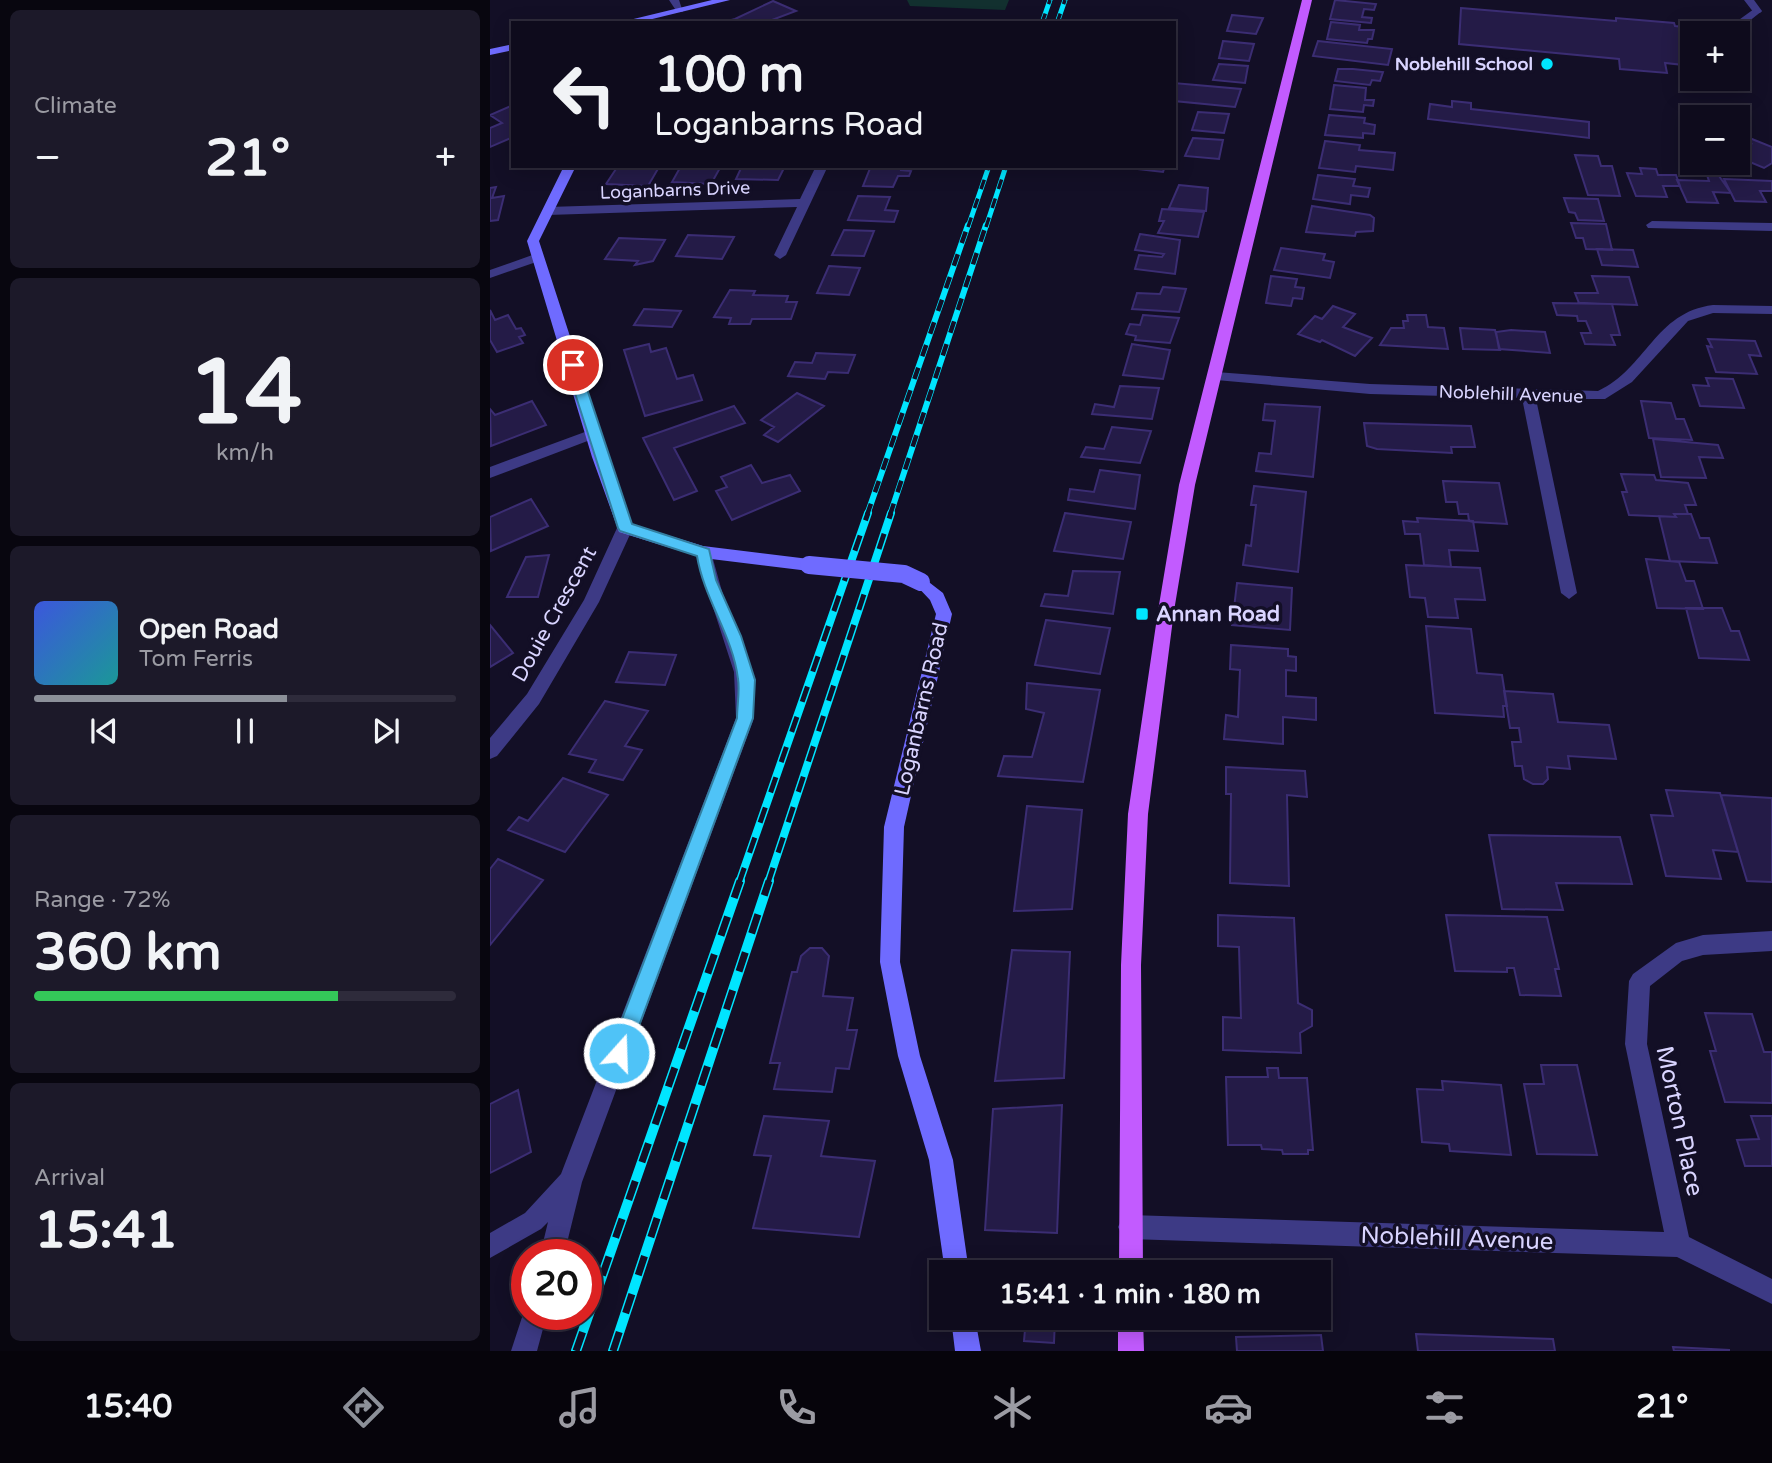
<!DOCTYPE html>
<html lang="en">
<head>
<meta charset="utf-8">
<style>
	:root { --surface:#0e0b1c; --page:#1c1929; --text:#f1f3f6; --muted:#9b9ba3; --line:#2e2b3b; --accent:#8c9099 }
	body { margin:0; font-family:"Varela Round",sans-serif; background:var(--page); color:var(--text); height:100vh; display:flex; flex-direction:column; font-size:26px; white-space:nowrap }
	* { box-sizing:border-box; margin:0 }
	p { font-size:23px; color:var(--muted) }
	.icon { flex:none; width:38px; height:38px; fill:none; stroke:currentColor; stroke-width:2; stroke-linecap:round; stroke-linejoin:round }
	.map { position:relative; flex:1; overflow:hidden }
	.sheet { display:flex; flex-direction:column; gap:10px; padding:10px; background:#08060f; width:490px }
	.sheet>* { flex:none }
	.banner { position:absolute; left:21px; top:21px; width:665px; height:147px; border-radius:0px; box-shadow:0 4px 18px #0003,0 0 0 2px var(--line); background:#0e0b1c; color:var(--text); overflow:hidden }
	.buttons { position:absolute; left:1190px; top:21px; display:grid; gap:14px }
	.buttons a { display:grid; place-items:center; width:70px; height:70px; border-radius:0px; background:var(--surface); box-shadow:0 4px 18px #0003,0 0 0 2px var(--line); font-size:35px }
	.speed { position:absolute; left:21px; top:1239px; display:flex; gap:14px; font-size:35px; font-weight:700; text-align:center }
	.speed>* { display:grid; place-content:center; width:91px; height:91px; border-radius:50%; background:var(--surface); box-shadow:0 4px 18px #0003,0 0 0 2px var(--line); line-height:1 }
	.speed .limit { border:10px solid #d22; background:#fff; color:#111 }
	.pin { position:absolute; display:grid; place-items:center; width:60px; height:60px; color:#fff; margin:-30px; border:4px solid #fff; border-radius:50%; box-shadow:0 2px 7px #0007 }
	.me { position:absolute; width:77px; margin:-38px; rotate:20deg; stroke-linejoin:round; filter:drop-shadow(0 0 5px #0008) }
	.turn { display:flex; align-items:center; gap:24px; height:147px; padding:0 28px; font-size:32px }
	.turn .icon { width:91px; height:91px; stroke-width:2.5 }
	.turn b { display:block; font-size:49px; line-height:60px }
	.big { font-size:52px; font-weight:800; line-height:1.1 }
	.sheet .tile { flex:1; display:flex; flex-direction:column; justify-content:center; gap:10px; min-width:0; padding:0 24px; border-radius:10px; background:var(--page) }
	.sheet .dial { align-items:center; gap:0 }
	.dial b { font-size:91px; line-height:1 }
	.song { display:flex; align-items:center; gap:21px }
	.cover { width:84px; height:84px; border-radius:10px; background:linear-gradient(135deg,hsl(230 70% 55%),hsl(180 70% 35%)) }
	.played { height:7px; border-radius:4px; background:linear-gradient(90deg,var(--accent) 60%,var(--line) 60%) }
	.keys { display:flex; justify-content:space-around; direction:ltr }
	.heat { display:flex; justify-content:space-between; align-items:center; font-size:38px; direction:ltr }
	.charge { height:10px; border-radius:5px; background:linear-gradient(90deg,#34c759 72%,var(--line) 0) }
	.trip { position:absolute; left:439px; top:1260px; width:402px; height:70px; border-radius:0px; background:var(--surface); box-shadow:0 4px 18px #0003,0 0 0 2px var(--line); font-weight:800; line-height:70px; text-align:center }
	.tab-bar { display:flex; height:112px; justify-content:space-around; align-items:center; background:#06040b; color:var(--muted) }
	.tab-bar .icon { width:49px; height:49px }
	.tab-bar .on { color:var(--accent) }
	.tab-bar b { font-size:32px; color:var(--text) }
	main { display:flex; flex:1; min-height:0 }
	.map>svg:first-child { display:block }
</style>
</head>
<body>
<main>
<section class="sheet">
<div class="tile"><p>Climate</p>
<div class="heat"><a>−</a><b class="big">21°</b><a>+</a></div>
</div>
<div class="tile dial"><b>14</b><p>km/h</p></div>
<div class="tile">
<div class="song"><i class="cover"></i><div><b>Open Road</b><p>Tom Ferris</p></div></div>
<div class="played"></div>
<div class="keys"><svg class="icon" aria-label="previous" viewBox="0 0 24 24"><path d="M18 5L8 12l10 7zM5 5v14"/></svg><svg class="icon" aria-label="pause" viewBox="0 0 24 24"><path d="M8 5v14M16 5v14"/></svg><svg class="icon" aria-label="next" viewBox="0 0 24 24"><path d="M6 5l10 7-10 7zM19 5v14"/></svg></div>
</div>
<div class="tile"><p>Range · 72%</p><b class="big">360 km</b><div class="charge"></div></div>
<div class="tile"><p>Arrival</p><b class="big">15:41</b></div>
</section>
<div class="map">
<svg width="1282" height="1351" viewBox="0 0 1282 1351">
	<rect width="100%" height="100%" fill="#130f26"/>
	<path fill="#12302f" d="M417 0H519L515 10 420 6Z"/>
	<path fill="#241b47" stroke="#3b2d73" stroke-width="2" d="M845 0 886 4 884 10 874 9 872 17 882 18 881 23 840 19Z
		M283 1 306 11 274 23H230L245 19Z
		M971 8 1126 21V18L1184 23 1185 26 1205 28 1206 33H1202V54L1192 53 1194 65 1175 63 1177 73 1130 69 1129 59 969 44Z
		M742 15 773 18 766 34 737 31Z
		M841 22 870 25 869 30H884L882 39H878L877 43 837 39Z
		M733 41 764 44 759 61 729 58Z
		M828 41 902 49 898 65 823 56Z
		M729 64 758 66 755 83 723 80Z
		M848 69H863L893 72 890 81 882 80 880 85 845 81Z
		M684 84V83L751 89 745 107 684 101Z
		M844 85 876 88 875 100H884L883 106 874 105 873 112 840 109Z
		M962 101 981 103V109L1099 122V138L938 119 940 104 962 107Z
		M23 105V137L0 147V128L12 123 0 115Z
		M708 112 739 114 734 133 702 130Z
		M839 115 875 118 874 123 885 125 884 134 873 133V138L835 135Z
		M1257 137 1282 147V163L1274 168 1248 157V153L1261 144 1252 141Z
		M703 138 733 140 729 159 695 156Z
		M835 141 870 145 869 150 905 153 903 170 866 166 865 172 829 168Z
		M1085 155 1108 156 1111 166H1122L1130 196 1098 195Z
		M128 166H148L169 167 158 186 116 184Z
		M191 166H201L230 168 221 184 182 182Z
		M252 166H295L288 180 246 179Z
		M381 166H412L411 170 421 171 419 176H408L403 187 373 186Z
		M621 166H675L673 172Z
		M1150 168 1166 169 1168 175H1186L1190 186H1173L1177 197 1146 196 1137 173 1152 174Z
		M828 175 865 179 863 186 880 188 878 197 861 195 860 204 823 199Z
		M1217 175 1229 176 1241 193 1223 192 1228 203 1197 202 1187 180 1219 181Z
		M1234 179 1282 181V191H1270L1276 202 1245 201Z
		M689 185 718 188 716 211 679 208Z
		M6 187 2 198 14 196 8 220 0 221V188Z
		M368 196 400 197 395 210 408 211 404 222 358 220Z
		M1074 198 1108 199 1114 221 1088 220 1085 213 1079 212Z
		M822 206 880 215 884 218 883 231 866 232 865 236 816 232Z
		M672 209 714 212 708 237 668 233 674 221H669Z
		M1081 223 1116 224 1122 250 1096 249 1093 238H1086Z
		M354 230 384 231 374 256 342 255Z
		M650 234 690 240 685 274 645 269 649 255 672 257 674 254 645 250Z
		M198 235 244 237 232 259 186 256Z
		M129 238 175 240 163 261 145 265 148 261 115 259Z
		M791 248 835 254 833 260 844 262 840 278 784 270Z
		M1107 249 1143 250 1148 267 1112 265Z
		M339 266 370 268 359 295 327 293Z
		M781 276 807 279 805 287 814 288 812 299 803 298 801 306 776 303Z
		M1102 276 1139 277 1147 305 1089 303 1085 293H1108Z
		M673 287 696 289 689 312 642 309 647 293 670 294Z
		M240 290 265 291 263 295 298 296 296 302H307L301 319H262L260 324H239L241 318 224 317Z
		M1063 303 1122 304 1130 335H1121L1125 345 1095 344 1091 333H1101L1096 321H1088L1087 316 1067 315Z
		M843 306 865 314 853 327 882 338 865 356 832 340 830 342 808 334 825 316 832 319Z
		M154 309 191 311 182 327 144 325Z
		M0 310 5 320 18 315 26 329 31 328 35 335 29 337 33 343 7 352 0 340Z
		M653 315 689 318 680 343 645 340 646 336 636 334 640 324 650 325Z
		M917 315H936L938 327 954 328 958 349 890 345 901 328H914L913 321H918Z
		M970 328 1005 330 1010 350 973 349Z
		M1021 330 1055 332 1060 353 1009 349 1006 332Z
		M1218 339 1265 341 1271 356 1259 355 1267 374 1226 372 1217 346 1222 347Z
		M159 344 161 352 176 348 187 379 203 375 212 400 155 416 134 350Z
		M642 344 680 350 673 379 633 375Z
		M326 353 365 355 358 373 338 372 335 379 298 376 305 362 322 363Z
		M1216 378 1243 379 1254 408 1210 406 1203 385 1219 386Z
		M630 386 669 388 662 419 602 414 605 404 624 407Z
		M307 393 334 406 288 442 274 435 284 427 271 420Z
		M42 401 56 425 1 446 0 409 5 415Z
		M1151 401 1181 403 1186 419H1194L1202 440 1159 438Z
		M775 404 830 407 823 477 766 471 769 453 781 454 785 421 773 420Z
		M244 406 255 423 184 448 207 491 184 500 153 438Z
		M874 423 981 426 985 447H961L962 453 887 449 877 446Z
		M622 427 661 431 650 463 591 457 596 447 614 449Z
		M1163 439 1228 445 1233 458 1209 457 1216 478 1171 477Z
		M261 465 272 483 300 475 310 491 242 520 226 491 237 487 231 477Z
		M610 470 650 475 645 509 578 500 580 489 604 492Z
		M1131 474 1164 475 1166 480 1198 483 1206 505H1195L1198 514H1184L1186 517 1139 515 1132 492H1137Z
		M953 481 1009 483 1017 524 983 522 979 521 978 514H969L967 502H956Z
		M764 486 816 492 808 572 753 565 756 545 761 546 766 505H761Z
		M41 499 58 526 1 551 0 517Z
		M575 513 641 522 633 559 564 551Z
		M1184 514H1201L1210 538H1219L1227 563 1180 561 1169 516 1186 517Z
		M927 518 983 521 988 551 959 550 961 567 934 565 930 534H915L913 521 928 522Z
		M59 555 48 597H17L36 557Z
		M1156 559 1189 562 1196 581H1204L1213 609 1167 608Z
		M916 565 990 568 995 600 965 599 968 618 938 617 935 598 920 597Z
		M583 571 630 572 623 614 551 606 555 594 578 596Z
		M747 583 802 588 800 630 742 625Z
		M1196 608H1232L1241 631H1249L1259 660 1209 658Z
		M556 620 620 628 610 674 545 665Z
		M0 625 23 653 0 667Z
		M936 626 981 629 987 673 1012 675 1017 706H1013L1014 717 945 713Z
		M741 645 798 649V656L806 657V671L796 670V696L826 698V720L793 717V744L734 739 736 715 748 717 750 670 740 669Z
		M139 652 186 655 175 685 126 682Z
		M537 683 610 690 593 782 508 776 514 756 542 757 554 713 536 709Z
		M1014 691 1063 694 1068 722 1119 725 1126 759 1078 756 1080 769 1057 767 1058 779 1053 784H1043L1034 779 1032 766H1025L1022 742H1031L1029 728H1020Z
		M115 701 158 711 135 746 152 750 133 780 99 772 106 760 79 754Z
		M736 767 815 771 817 797 797 795 799 886 740 883 741 794H736Z
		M73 778 118 795 75 852 18 830 29 817 38 821Z
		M1176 790 1230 793 1248 852 1223 850 1231 879 1176 876 1161 815 1183 816Z
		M1231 795 1282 798V882L1257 881Z
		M537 806 592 810 582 909 524 911Z
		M999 835 1130 837 1142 884 1066 883 1073 910 1012 909Z
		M8 859 53 880 0 945V869Z
		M728 915 804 918 808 1003 822 1010V1026L810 1033 811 1053 733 1050V1017L751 1018 749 947 728 946Z
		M956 915 1057 917 1069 969H1065L1071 996 1030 995 1024 968H1017V972L965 971Z
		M320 948H332L339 956 333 996 363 998 357 1030H367L359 1069 346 1068 342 1092 284 1089 290 1063H280L302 972H307L311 956Z
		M522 950 580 952 574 1078 505 1081Z
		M1215 1013 1262 1014 1274 1052H1282V1103L1235 1102 1220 1051H1226Z
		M1051 1065H1087L1107 1155 1047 1154 1034 1084H1054Z
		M777 1068H788L789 1078H817L823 1150H818V1154H793L792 1150 772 1149 771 1145H738L736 1077H778Z
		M952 1081 1011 1085 1021 1155 960 1151 959 1144 932 1142 927 1089 953 1090Z
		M28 1090 41 1152 0 1173V1104Z
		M572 1105 567 1233 495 1230 503 1109Z
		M274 1116 339 1121 331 1156 385 1161 369 1237 263 1228 281 1156 264 1155Z
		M1261 1116H1282V1166H1255L1247 1140 1269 1139Z
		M536 1318H565L564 1343 534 1341Z
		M926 1334 1063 1339 1065 1351H928Z
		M831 1335 833 1351H747L746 1337Z
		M1183 1347 1239 1350V1351H1184Z"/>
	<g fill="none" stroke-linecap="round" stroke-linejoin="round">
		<path fill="#3d3a85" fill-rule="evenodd" d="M1264 9 1272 11 1248 30V35L1239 33V27Z
			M1248 41 1253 44 1259 69 1250 67Z
			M213 546 221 552 233 595 256 652 264 694V718L92 1182 74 1255H50L58 1222 51 1229 0 1258V1233L35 1213 71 1174 246 718 244 672 205 552Z
			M36 1305 37 1314H57L47 1351H21Z"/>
		<path fill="#3d3a85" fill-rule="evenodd" d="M179 0H189L193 12H187Z
			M1254 0H1264L1272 11 1270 13H1264Z
			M326 166H338L296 255 290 259 284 255 307 207 58 215 52 211 58 207 310 199Z
			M1162 221 1282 223V231L1158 228 1156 225Z
			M48 253 52 254V260L0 278V270Z
			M1223 305 1282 306V314L1223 313 1198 321 1142 382 1115 399H1046L1087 593 1079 599 1071 593 1032 398 880 394 726 380 719 376 726 372 880 384 1108 391C1156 369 1165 312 1223 305Z
			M103 429 110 434 108 437 0 478V467Z
			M135 522 143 528 109 602 49 704 7 756 0 759V738L37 694 94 600 127 528Z
			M1282 931V951L1213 955 1192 961 1160 986 1157 1044 1199 1237 1282 1279V1304L1187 1257 640 1239 632 1235 628 1227 632 1219 640 1215 1174 1232 1135 1044 1139 981 1143 974 1186 943 1213 935Z"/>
		<path fill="#6f6bff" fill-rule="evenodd" d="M222 0H240L146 23H127Z
			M23 44V50L0 55V49Z
			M74 166H86L49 241 141 524 213 546 319 559 325 561 327 565 325 569 319 571 213 558 129 532 102 457 37 241Z
			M431 576 453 593 462 614 414 827 410 962 430 1056 463 1160 479 1272H455L439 1160 408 1056 390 962 394 827 446 614 440 600 423 582Z
			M461 1318H485L491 1351H465Z"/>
		<path fill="#c25bff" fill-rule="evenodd" d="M812 0H822L705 485 684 611 658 814 651 965 653 1272H629L631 965 638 814 668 611 689 485Z
			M628 1318H653L654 1351H628Z"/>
		<defs>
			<path id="rail-far3" d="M552 23 560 0
				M567 23 575 0
				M478 227 499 166
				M496 227 516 166"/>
			<path id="rail-far2" d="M377 515 478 225
				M400 515 496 225"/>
			<path id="rail-far1" d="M249 883 378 513
				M278 883 401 513"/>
			<path id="rail" d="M86 1351 250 881
				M123 1351 279 881"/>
		</defs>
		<use href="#rail-far3" stroke="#00e5ff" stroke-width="5"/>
		<use href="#rail-far2" stroke="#00e5ff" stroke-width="6"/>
		<use href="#rail-far1" stroke="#00e5ff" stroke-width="8"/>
		<use href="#rail" stroke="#00e5ff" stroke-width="10"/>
		<use href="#rail-far3" stroke="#130f26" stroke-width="3.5" stroke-dasharray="10" stroke-linecap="butt"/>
		<use href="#rail-far2" stroke="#130f26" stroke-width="4.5" stroke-dasharray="12" stroke-linecap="butt"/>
		<use href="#rail-far1" stroke="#130f26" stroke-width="5" stroke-dasharray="16" stroke-linecap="butt"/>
		<use href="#rail" stroke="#130f26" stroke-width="7" stroke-dasharray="20" stroke-linecap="butt"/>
		<path stroke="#6f6bff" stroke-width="18" d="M319 565 414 574 431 582"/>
	</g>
	<path fill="#4fc3f7" stroke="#337fa1" stroke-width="2" d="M83 361 89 365 142 524 219 549 226 580 251 636 265 680 263 718 139 1053 136 1060 129 1063 122 1060 119 1053 247 718C247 706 250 691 248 679 243 636 214 599 207 556L130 531 128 528 76 365Z"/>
	<g fill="#00e5ff" stroke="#130f26" stroke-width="2.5">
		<circle cx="1057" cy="64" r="7"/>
		<rect x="645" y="607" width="14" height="14" rx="3.5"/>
	</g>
	<g text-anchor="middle" stroke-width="7" stroke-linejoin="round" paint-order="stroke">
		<g font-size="18" font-weight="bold" fill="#d9d4ff" stroke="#130f26" text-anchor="end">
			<text x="1043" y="70">Noblehill School</text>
		</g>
		<g font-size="18" fill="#d9d4ff" stroke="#130f26">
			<text transform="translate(185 190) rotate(-2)" y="6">Loganbarns Drive</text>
			<text transform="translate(1021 394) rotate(2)" y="6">Noblehill Avenue</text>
		</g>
		<g font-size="21" fill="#d9d4ff" stroke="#130f26">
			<text transform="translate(64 614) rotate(-61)" y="7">Douie Crescent</text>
			<text transform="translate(431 709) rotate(-77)" y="7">Loganbarns Road</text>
		</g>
		<g font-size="21" font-weight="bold" fill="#d9d4ff" stroke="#130f26" text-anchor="start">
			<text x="666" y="621">Annan Road</text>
		</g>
		<g font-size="24" fill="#d9d4ff" stroke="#130f26">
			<text transform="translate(1190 1121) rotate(78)" y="8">Morton Place</text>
			<text transform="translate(967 1238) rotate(2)" y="8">Noblehill Avenue</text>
		</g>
	</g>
</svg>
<div class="buttons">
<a>+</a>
<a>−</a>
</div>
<div class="speed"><div class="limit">20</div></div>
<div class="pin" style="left:83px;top:365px;background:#d93025"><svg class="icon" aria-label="arrive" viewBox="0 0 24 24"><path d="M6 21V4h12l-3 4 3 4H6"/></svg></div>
<svg class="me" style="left:129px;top:1053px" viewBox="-20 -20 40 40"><circle r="17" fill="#4fc3f7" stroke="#fff" stroke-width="3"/><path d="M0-11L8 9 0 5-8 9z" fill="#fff"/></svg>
<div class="trip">15:41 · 1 min · 180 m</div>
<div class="banner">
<div class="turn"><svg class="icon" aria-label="left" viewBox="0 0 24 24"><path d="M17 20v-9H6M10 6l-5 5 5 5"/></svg><div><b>100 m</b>Loganbarns Road</div></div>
</div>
</div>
</main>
<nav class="tab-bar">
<b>15:40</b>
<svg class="icon on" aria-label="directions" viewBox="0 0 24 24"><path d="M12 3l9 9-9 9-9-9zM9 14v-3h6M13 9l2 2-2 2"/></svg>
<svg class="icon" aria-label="music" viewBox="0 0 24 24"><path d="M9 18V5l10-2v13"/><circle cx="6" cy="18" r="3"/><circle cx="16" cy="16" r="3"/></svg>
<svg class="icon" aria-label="phone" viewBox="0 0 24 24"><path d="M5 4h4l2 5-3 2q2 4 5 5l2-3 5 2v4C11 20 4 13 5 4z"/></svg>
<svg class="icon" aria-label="climate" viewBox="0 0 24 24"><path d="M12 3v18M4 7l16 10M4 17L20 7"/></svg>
<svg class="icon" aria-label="car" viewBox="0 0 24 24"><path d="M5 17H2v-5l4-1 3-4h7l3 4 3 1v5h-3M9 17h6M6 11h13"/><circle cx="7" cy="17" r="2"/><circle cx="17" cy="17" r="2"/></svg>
<svg class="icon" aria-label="filters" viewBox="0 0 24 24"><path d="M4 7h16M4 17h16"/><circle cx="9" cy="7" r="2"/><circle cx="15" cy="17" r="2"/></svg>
<b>21°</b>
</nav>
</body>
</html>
